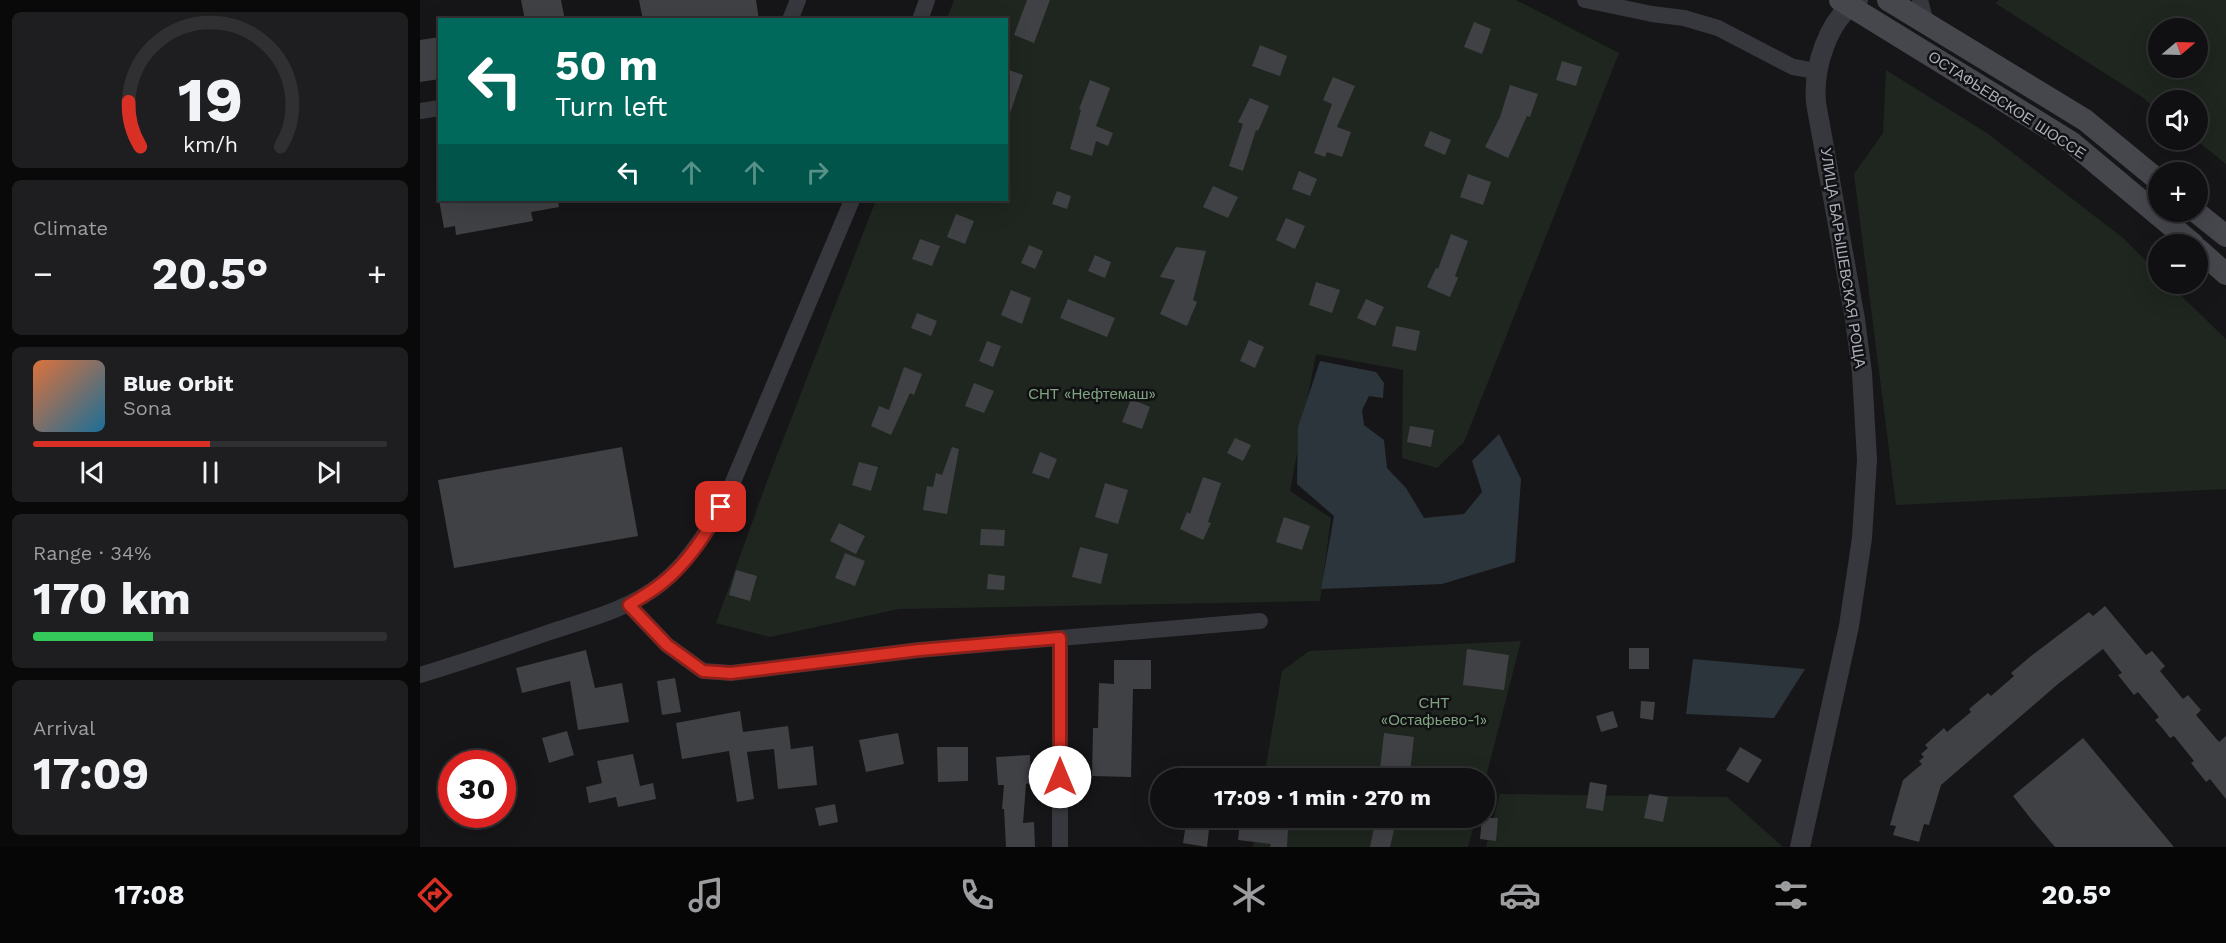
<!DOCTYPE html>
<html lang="en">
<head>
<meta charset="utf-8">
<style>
	:root { --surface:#101012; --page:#1e1e20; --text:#f1f3f6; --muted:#9c9d9f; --line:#303032; --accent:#d93025 }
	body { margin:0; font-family:"Work Sans",sans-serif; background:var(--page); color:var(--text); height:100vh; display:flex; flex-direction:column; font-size:22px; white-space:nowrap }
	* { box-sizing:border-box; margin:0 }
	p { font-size:20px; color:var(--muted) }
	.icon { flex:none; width:33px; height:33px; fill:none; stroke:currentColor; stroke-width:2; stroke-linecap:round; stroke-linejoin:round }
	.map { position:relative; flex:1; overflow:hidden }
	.side { display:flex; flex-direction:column; gap:12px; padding:12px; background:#09090a; width:420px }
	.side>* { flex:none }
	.banner { position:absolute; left:18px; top:18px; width:570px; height:183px; border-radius:0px; box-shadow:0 6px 24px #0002,0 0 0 2px var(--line); background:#00695c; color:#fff; overflow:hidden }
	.needle { width:39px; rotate:71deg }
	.controls { position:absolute; left:1728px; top:18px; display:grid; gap:12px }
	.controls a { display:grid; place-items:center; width:60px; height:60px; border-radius:50%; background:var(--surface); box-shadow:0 6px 24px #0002,0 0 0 2px var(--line); font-size:30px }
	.speed { position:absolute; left:18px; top:750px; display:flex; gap:12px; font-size:30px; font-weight:700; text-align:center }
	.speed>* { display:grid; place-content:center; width:78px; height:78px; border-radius:50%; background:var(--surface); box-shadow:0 6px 24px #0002,0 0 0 2px var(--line); line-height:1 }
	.speed .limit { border:9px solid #d22; background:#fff; color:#111 }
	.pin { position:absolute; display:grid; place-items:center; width:51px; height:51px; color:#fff; margin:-26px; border-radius:12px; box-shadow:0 3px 9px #0006 }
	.me { position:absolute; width:66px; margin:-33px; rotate:0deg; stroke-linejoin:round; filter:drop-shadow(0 0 4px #0008) }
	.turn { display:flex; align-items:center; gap:21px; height:126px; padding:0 18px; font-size:27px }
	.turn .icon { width:78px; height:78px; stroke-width:2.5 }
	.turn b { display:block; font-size:42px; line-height:51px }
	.lanes { display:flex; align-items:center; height:57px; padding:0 18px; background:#0003; justify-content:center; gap:30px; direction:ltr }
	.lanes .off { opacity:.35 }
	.big { font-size:45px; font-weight:700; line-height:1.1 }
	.side .card { flex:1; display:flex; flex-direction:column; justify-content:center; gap:9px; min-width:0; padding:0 21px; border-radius:9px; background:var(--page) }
	.side .dial { align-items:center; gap:0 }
	.dial svg { height:156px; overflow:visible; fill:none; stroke:var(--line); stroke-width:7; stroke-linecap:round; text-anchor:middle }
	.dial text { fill:var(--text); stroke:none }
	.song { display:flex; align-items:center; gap:18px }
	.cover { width:72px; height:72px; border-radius:9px; background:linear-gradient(135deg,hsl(20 70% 55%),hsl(200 70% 35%)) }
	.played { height:6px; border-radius:3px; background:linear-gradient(90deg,var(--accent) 50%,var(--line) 50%) }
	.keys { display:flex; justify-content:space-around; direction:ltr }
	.heat { display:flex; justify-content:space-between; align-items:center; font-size:33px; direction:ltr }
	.charge { height:9px; border-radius:4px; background:linear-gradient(90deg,#34c759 34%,var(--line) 0) }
	.trip { position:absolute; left:730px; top:768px; width:345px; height:60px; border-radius:30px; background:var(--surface); box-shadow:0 6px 24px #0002,0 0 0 2px var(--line); font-weight:700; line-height:60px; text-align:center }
	.dock { display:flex; height:96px; justify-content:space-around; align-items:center; background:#060607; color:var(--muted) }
	.dock .icon { width:42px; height:42px }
	.dock .on { color:var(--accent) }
	.dock b { font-size:27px; color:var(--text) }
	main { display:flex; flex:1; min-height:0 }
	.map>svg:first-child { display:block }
</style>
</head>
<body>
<main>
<section class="side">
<div class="card dial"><svg viewBox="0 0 100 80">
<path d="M14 69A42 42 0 1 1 86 69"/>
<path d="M14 69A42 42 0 0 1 8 46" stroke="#d93025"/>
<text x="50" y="56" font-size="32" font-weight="700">19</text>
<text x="50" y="72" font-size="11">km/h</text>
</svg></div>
<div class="card"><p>Climate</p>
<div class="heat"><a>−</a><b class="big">20.5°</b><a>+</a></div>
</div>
<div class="card">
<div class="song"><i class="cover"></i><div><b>Blue Orbit</b><p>Sona</p></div></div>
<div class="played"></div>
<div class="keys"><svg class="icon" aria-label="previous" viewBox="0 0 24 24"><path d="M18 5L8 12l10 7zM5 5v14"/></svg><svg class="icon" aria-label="pause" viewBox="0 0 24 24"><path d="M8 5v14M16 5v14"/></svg><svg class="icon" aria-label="next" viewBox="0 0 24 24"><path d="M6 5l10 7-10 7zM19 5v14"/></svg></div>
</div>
<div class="card"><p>Range · 34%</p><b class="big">170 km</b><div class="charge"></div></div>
<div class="card"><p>Arrival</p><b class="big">17:09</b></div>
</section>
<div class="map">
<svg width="1806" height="847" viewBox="0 0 1806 847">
	<rect width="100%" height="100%" fill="#161618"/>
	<path fill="#1e261f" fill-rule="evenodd" d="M534 0H1096L1199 53 1044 442 1017 468 982 458 983 370 896 354 870 491 911 518 900 601 479 609 350 637 296 623 347 481 456 200H586V20L527 19Z
		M1579 0H1806V164L1776 140H1778V100H1738V110L1722 97 1575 3ZM1778 28V68H1738V28Z
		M1466 70 1567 133 1703 238 1738 273V284H1749L1806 339V489L1476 505 1434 174 1463 133Z
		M1101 641 1065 781V778H844L862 671 889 651Z
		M1080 794 1307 797 1363 847H1066Z
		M838 818H1056L1048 847H833Z"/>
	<path fill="#2c353c" d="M900 361 956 372 964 383 963 398 949 396 942 410 944 425 964 440 967 468 986 488 1004 518 1044 514 1062 492 1052 461 1079 434 1101 479 1095 562 1022 584 901 589 914 516 877 484 878 427Z
		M1273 659 1385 669 1354 718 1266 714Z"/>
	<path fill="#404145" d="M101 0H141L145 20H105Z
		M219 0H336L339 20H223Z
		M607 0H630L614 43 594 35Z
		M1054 22 1071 29 1062 54 1044 47Z
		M20 37V79L0 82V40Z
		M840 45 867 56 860 76 832 66Z
		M1142 61 1162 67 1156 86 1136 80Z
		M586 69 603 75 589 116 586 115Z
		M913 77 935 86 917 127 931 132 922 157 907 152 905 157 894 153 912 104 903 100Z
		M670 80 690 88 676 126 693 133 688 146 676 141 672 156 650 149 661 110 659 109Z
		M1090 85 1118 94 1110 117 1107 116 1088 158 1065 147 1080 117Z
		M830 98 849 106 838 131 836 130 823 171 809 166 823 124 818 122Z
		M1010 131 1031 140 1025 155 1004 146Z
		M879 171 897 179 890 196 872 189Z
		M1048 174 1071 182 1063 205 1040 197Z
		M793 186 818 197 808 218 783 207Z
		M637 191 651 196 647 209 632 204Z
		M19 200H138L139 207 111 212 113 221 36 235 35 226 24 228Z
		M536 214 554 221 545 244 527 237Z
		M866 218 885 226 875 249 856 240Z
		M1031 234 1048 241 1035 276 1038 278 1030 297 1007 287 1016 268 1018 269Z
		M500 239 520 246 512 266 492 259Z
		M609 245 623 251 615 269 601 263Z
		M756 247 786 251 773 300 777 302 767 326 740 314 755 280 740 277Z
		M675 255 691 262 685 278 668 271Z
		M896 282 920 290 912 313 889 305Z
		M591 290 611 298 602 324 581 315Z
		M648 299 695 318 687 337 640 318Z
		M946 299 964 307 955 326 937 318Z
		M497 313 517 321 511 336 491 328Z
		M976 326 1000 331 996 351 972 346Z
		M829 340 844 347 835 368 820 361Z
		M567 341 581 346 573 367 559 361Z
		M484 367 502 374 494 395 490 393 471 435 451 426 459 406 469 410Z
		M554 383 574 391 564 413 545 406Z
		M711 399 730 407 722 429 702 422Z
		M990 426 1014 430 1011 447 987 442Z
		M815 438 831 445 823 461 807 453Z
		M202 447 218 536 34 568 18 480Z
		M532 447 539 449 527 514 503 510 507 486 513 487 516 473 522 475Z
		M620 452 637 459 629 479 612 473Z
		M439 462 458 467 451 491 432 485Z
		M783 477 801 483 788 522 791 523 783 540 760 529 767 512 770 514Z
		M685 483 708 490 698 524 675 517Z
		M864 517 890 526 882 550 856 542Z
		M419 523 445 536 436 554 410 541Z
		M561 529 585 530 584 546 560 545Z
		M660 547 688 554 681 584 652 577Z
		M425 553 445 561 435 586 415 578Z
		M316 570 337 576 330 601 309 595Z
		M568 574 585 576 584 590 567 589Z
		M1685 606 1726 655 1732 651 1745 666 1740 671 1763 699 1768 695 1781 710 1776 715 1799 742 1806 736V799L1790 779 1786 782 1771 763 1774 761 1754 736 1750 738 1743 729 1735 720 1739 717 1718 692 1714 695 1698 675 1702 673 1683 649 1638 684 1521 785 1509 825 1504 824 1499 842 1473 835 1476 826 1470 825 1483 780 1502 764 1499 761 1504 757 1501 754 1508 748 1505 745 1524 728 1527 732 1551 712 1549 709 1568 693 1571 696 1594 676 1591 673 1611 656 1669 612 1673 616Z
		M1209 648H1229V669H1209Z
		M1047 649 1089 655 1084 690 1043 685Z
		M166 650 175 688 202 683 209 722 158 730 150 681 102 693 96 668Z
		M694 660H731V689H713L711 777 672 776 673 728H678L679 683 694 684Z
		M255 678 261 712 242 715 237 681Z
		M1221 701 1235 702 1233 720 1220 718Z
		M320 711 323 732 368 726 371 749 393 746 397 785 358 789 354 749 327 752 334 799 317 802 309 751 262 759 256 723Z
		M1193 711 1198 727 1181 732 1176 716Z
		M147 731 154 755 129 763 122 738Z
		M478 733 484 764 446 772 439 740Z
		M964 733 994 737 990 773 960 769Z
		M1663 738 1754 847H1635L1611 819 1593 796Z
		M517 747H548V781L518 782Z
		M1320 747 1342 760 1328 783 1306 770Z
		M213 754 220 786 233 783 236 799 198 807 196 797 169 803 166 787 182 783 177 761Z
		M610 755 611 783 606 784 603 823 614 822 615 847H586L584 809H582L584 785H578L576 757Z
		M1170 782 1187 785 1183 811 1166 808Z
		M1229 794 1248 797 1243 822 1224 818Z
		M415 804 418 822 399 826 395 808Z
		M767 818 790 821 787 847 763 843Z
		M956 818H977L970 847H950Z
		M1062 818H1078L1076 841 1060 839Z
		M820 822 868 828 867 847H850L851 844 818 840Z"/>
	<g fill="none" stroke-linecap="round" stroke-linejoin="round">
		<path stroke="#37383d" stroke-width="16" d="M1165 0 1232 14 1264 18 1298 28 1373 67 1396 71
			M1500 0 1506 23
			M370 20 378 0
			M500 20 507 0
			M0 111 20 108
			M209 605 247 645 283 671 311 673 499 650 840 621
			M0 675C44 662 87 647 130 632 169 619 210 609 242 583 270 560 290 527 307 496L432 200
			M640 847V638"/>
		<path stroke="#37383d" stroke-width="20" d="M1380 847 1429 626 1442 538 1447 460 1442 373 1435 319 1396 103C1393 68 1407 21 1438 0"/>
		<path stroke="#45474d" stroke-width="22" d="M1420 0 1651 142 1773 244
			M1468 0 1665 120 1738 180
			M1776 212 1806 236
			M1778 249 1806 274"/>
	</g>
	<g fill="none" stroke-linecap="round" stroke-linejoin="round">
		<defs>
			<path id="route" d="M301 507C286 535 266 565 241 584 231 592 220 598 209 605L247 645 283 671 311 673 499 650 640 638V777"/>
		</defs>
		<use href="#route" stroke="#8d1f18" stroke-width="15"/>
		<use href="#route" stroke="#d93025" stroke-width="10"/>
	</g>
	<g text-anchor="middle" stroke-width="5" stroke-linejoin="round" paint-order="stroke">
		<g font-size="15" fill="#a8adb8" stroke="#111113">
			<text transform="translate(1587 105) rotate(33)" y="5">ОСТАФЬЕВСКОЕ ШОССЕ</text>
			<text transform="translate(1423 258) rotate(81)" y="5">УЛИЦА БАРЫШЕВСКАЯ РОЩА</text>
		</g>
		<g font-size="15" fill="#7fa381" stroke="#111113">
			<text x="672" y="399">СНТ «Нефтемаш»</text>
			<text x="1014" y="708">СНТ<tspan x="1014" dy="17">«Остафьево-1»</tspan></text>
		</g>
	</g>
</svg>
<div class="controls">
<a><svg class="needle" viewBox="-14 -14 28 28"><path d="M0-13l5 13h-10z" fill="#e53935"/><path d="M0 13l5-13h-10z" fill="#9c9d9f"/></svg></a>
<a><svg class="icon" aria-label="sound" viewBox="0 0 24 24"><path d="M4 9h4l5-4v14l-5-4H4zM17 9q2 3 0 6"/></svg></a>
<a>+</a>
<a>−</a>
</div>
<div class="speed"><div class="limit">30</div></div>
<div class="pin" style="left:301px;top:507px;background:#d93025"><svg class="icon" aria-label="arrive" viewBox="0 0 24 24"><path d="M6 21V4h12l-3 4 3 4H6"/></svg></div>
<svg class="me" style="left:640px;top:777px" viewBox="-20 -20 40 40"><circle r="19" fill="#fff"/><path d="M0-13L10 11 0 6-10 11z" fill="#d93025"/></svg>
<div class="trip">17:09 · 1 min · 270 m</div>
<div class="banner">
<div class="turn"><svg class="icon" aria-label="left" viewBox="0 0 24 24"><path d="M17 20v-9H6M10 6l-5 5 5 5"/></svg><div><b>50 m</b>Turn left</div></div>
<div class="lanes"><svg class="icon" aria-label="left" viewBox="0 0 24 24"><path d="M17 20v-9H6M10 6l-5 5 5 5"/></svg><svg class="icon off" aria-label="ahead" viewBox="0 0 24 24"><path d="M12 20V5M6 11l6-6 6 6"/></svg><svg class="icon off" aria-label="ahead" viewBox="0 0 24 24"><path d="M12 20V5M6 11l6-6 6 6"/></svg><svg class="icon off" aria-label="right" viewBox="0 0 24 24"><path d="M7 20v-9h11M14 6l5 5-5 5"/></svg></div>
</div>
</div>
</main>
<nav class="dock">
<b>17:08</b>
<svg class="icon on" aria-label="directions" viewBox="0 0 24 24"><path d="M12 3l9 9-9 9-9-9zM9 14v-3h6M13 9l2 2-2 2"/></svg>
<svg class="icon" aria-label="music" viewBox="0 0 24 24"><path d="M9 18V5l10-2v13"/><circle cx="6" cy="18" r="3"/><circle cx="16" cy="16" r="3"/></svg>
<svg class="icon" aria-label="phone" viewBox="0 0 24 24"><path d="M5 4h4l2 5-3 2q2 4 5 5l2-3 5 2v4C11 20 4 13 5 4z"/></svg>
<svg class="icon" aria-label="climate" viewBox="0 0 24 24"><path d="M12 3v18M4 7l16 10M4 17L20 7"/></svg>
<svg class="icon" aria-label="car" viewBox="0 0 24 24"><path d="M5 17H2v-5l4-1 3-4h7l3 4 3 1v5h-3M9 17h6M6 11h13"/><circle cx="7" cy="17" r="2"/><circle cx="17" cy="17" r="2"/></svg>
<svg class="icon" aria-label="filters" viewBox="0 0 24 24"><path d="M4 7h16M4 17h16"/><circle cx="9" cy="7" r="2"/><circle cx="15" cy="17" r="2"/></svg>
<b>20.5°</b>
</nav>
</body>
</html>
